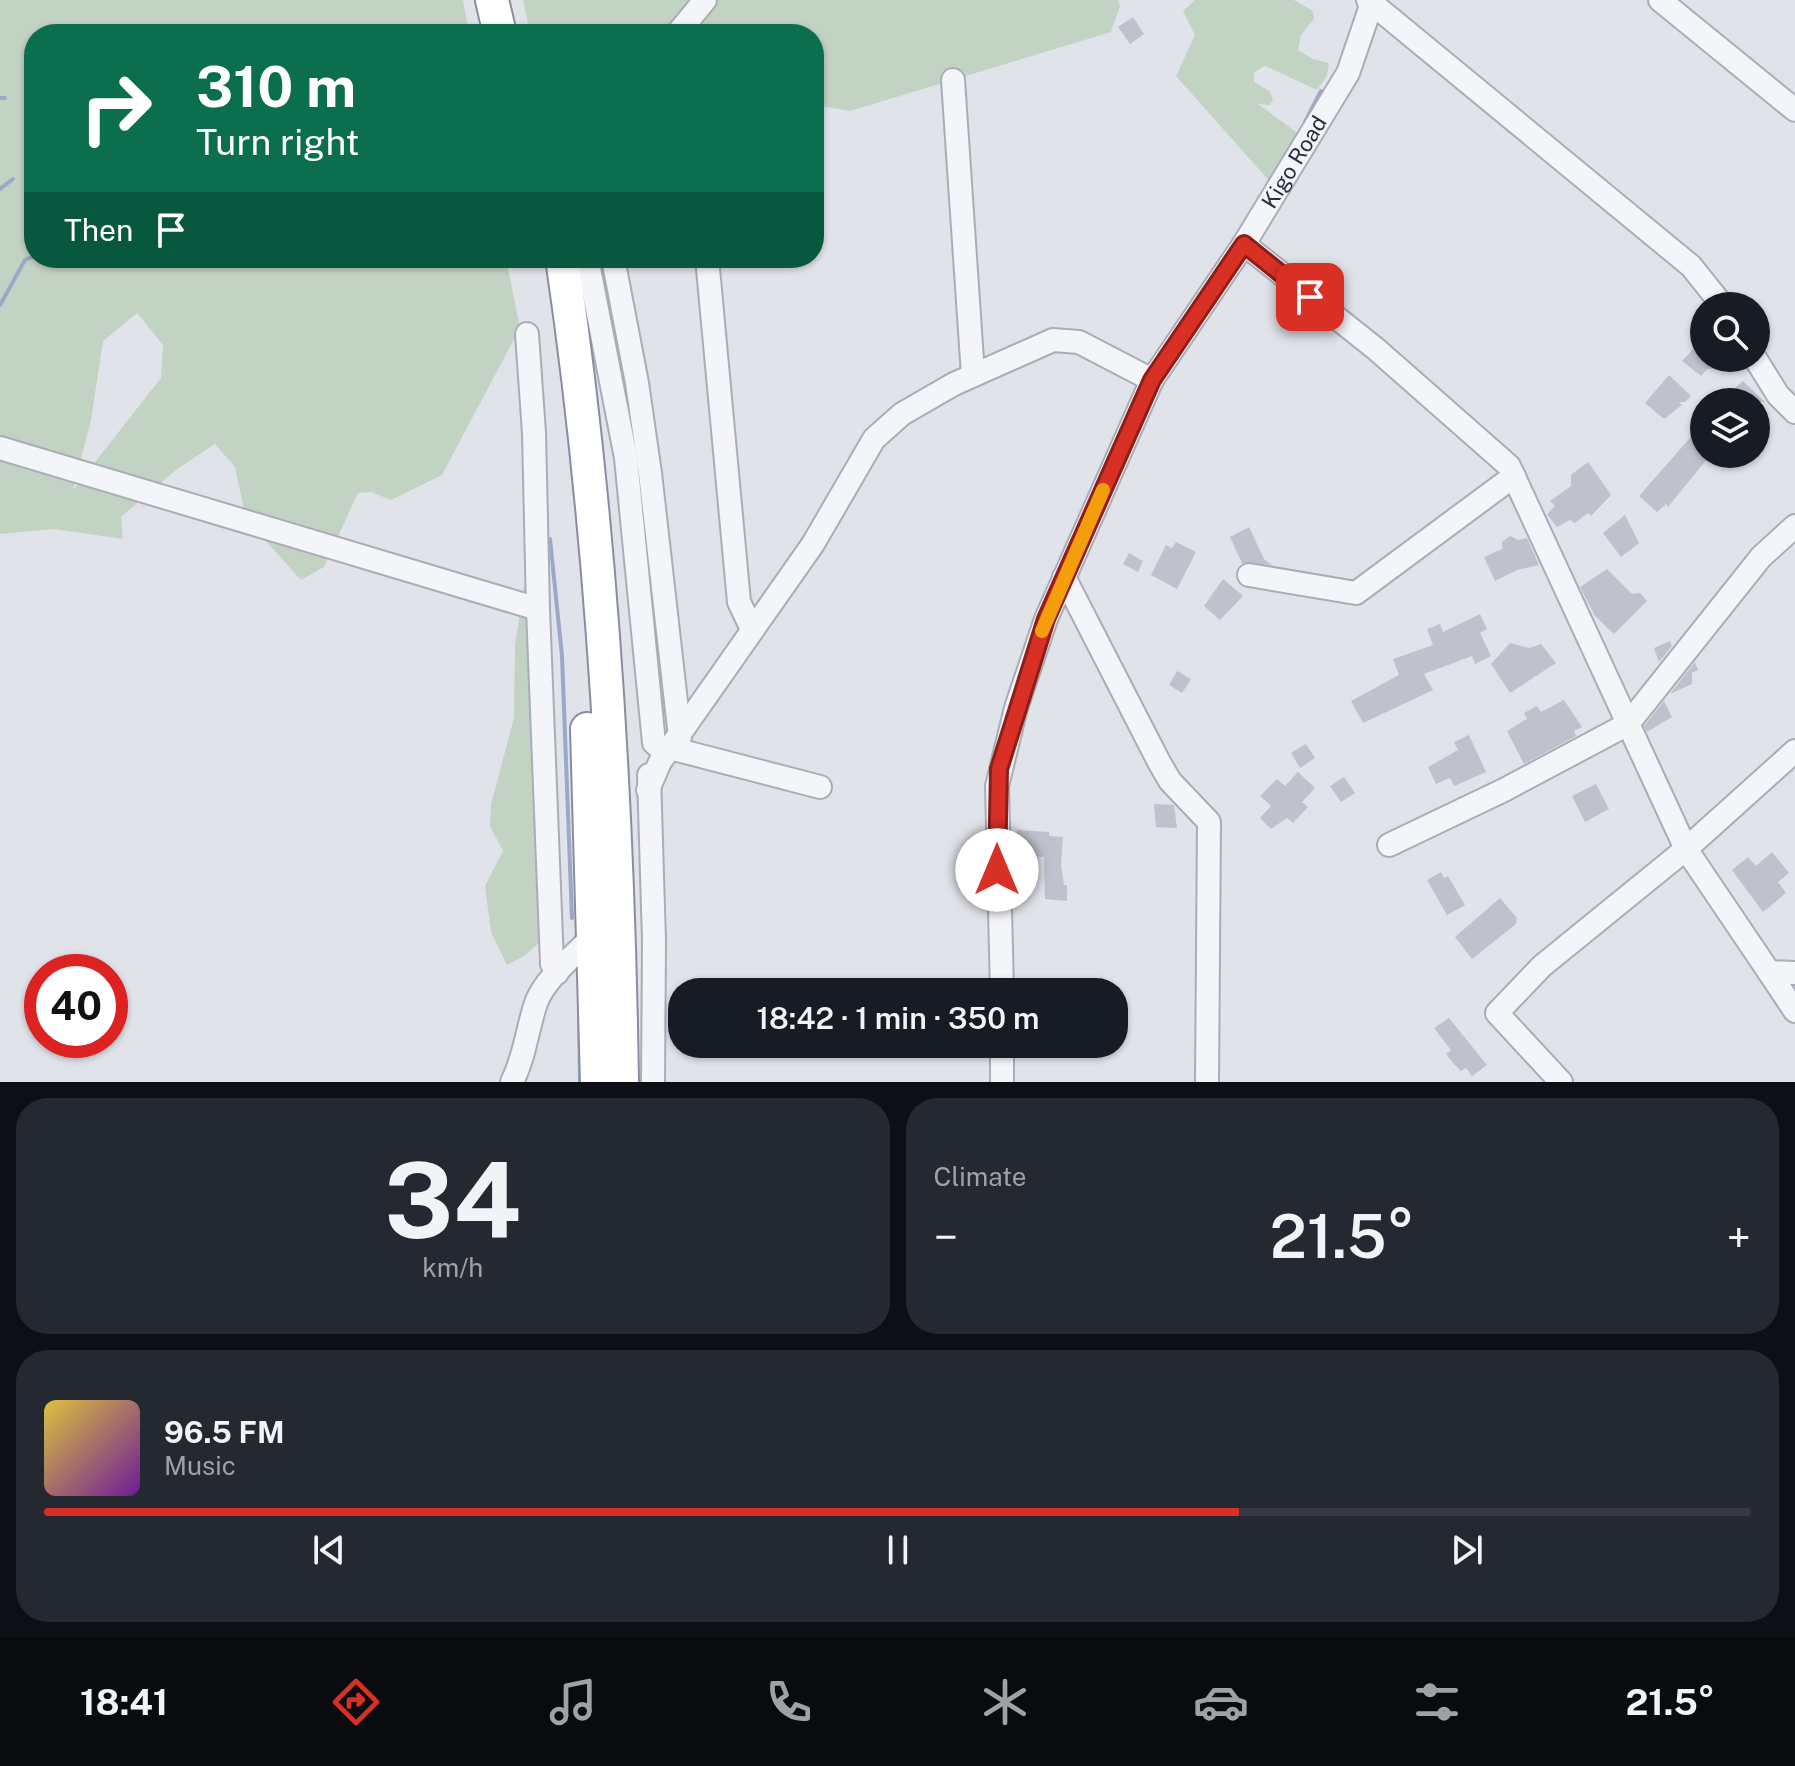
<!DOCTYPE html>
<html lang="en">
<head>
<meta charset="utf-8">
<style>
	:root { --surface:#171b24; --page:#242831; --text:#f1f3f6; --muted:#9ea1a6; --line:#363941; --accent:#d93025 }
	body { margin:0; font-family:"Public Sans",sans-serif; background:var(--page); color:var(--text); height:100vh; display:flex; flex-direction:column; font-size:30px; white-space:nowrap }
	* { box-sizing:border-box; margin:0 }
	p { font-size:26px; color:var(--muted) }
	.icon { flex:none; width:44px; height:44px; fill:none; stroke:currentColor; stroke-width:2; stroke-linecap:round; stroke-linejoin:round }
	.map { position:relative; height:1082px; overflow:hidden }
	.drawer { display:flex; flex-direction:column; gap:16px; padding:16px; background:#0d0f14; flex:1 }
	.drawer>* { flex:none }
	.top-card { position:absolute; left:24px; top:24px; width:800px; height:244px; border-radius:32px; box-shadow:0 2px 6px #0004; background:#0b6e4f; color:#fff; overflow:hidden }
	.controls { position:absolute; left:1690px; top:292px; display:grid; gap:16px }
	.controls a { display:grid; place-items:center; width:80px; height:80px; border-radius:50%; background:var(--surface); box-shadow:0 2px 6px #0004; font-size:40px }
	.speed { position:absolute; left:24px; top:954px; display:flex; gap:16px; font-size:40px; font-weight:700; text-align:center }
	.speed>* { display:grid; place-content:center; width:104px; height:104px; border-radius:50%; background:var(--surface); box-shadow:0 2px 6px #0004; line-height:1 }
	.speed .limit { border:12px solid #d22; background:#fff; color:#111 }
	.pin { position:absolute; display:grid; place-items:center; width:68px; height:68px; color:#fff; margin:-34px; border-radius:16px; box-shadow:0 4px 12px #0006 }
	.me { position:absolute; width:88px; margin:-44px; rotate:0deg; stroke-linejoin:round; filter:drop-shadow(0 0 6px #0008) }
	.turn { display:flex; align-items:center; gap:28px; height:168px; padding:0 40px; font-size:36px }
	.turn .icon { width:104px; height:104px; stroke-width:2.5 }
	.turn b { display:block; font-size:56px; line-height:68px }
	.then { display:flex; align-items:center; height:76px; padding:0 40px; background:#0003; gap:16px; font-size:30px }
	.big { font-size:60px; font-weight:600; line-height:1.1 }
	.drawer .card { flex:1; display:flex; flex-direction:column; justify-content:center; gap:12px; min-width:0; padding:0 28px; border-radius:32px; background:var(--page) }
	.drawer .dial { align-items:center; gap:0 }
	.dial b { font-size:104px; line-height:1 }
	.song { display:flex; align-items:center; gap:24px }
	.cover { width:96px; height:96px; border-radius:12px; background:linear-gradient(135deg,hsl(50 70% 55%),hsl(280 70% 35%)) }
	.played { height:8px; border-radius:4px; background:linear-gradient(90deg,var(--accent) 70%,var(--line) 70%) }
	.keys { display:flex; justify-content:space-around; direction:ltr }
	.heat { display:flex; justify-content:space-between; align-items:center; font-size:44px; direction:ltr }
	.drawer .tiles { flex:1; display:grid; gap:16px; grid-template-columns:1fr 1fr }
	.card:last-child { grid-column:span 2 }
	.trip { position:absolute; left:668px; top:978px; width:460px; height:80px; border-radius:32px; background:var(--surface); box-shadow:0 2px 6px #0004; font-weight:600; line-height:80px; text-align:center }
	.tab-bar { display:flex; height:128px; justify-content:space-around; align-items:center; background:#090b0e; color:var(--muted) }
	.tab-bar .icon { width:56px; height:56px }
	.tab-bar .on { color:var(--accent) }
	.tab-bar b { font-size:36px; color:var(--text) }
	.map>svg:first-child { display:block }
</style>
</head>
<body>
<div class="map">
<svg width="1795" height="1082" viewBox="0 0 1795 1082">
	<rect width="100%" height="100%" fill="#e1e3ea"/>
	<path fill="#c3d3c3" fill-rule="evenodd" d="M0 0H463L469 34H34V258H506L520 328 442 475 391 500 371 492 358 493 324 567 301 580 246 519 235 467 215 444 176 470 121 517 123 539 54 529 0 534ZM137 313 163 345 161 378 73 490 91 420 103 341Z
		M523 0H692L669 34H530Z
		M713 0H1118L1120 6 1111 32 850 111 814 105V34H684Z
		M1195 0H1294L1313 11 1314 19 1301 35 1298 50 1313 59 1329 63 1327 76 1317 90 1265 66 1254 72V82L1269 91 1273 99 1270 105 1258 104 1300 135 1272 184 1176 76 1195 35 1183 11Z
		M536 585 547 936 524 956 507 965 491 932 485 886 503 851 490 826 491 804 514 718 515 645 524 586Z"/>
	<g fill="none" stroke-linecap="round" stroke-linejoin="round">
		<path stroke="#9da8c9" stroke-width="4" d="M0 98H5
			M1305 122 1321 91
			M0 189 13 179
			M0 305 25 260 34 256
			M550 539 562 656 572 918
			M579 1008 580 1082"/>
	</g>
	<path fill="#bfc1cc" d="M1133 17 1144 34 1130 44 1118 27Z
		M1704 337V358H1733L1734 367 1707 369 1701 376 1682 361Z
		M1669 375 1691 396 1685 402H1679L1682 405 1664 419 1645 403Z
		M1743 381 1765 402H1719Z
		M1704 422V454H1711L1668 507 1666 504 1657 512 1639 496Z
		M1588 462 1611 495 1591 516 1588 513 1575 523 1570 520 1557 527 1547 514 1555 506 1550 501 1571 486V475Z
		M1625 515 1639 543 1621 557 1603 533Z
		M1249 527 1264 559 1272 565 1242 563 1230 537Z
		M1510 536 1518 540 1527 538 1539 565 1517 570 1495 581 1484 557 1502 549V542Z
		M1176 542 1196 552 1177 589 1151 575 1166 545 1172 548Z
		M1129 553 1143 561 1138 572 1123 564Z
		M1607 569 1632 594 1640 593 1647 601 1614 634 1595 616 1580 587Z
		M1223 579 1243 596 1220 620 1204 606Z
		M1480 614 1487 629 1480 633 1491 656 1475 664 1472 656 1424 674 1433 690 1363 723 1351 701 1399 675 1393 659 1433 645 1427 629 1440 624 1443 632Z
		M1670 641 1672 646 1659 662 1654 648Z
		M1510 643 1529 648 1541 644 1556 663 1510 693 1491 664Z
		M1695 662 1698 670 1692 673V684L1670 694Z
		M1177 671 1191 679 1182 693 1169 685Z
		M1564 700 1582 727 1574 731 1576 736 1524 764 1507 731 1527 719 1524 713 1537 706 1541 712Z
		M1664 701 1672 717 1647 732 1644 726Z
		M1469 735 1486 772 1454 786 1450 778 1436 784 1428 767 1458 750 1454 742Z
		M1306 744 1315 758 1300 768 1291 753Z
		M1298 772 1315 788 1302 802 1308 807 1293 823 1287 818 1271 829 1260 818 1271 806 1260 796 1277 779 1285 786Z
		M1344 777 1355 793 1341 802 1330 786Z
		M1596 784 1609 809 1585 822 1572 796Z
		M1154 804 1174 805 1177 828 1156 827Z
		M1017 830 1049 832V836L1063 837 1061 864 1064 885H1067V901L1045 899 1044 857 1016 855Z
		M1772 852 1789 873 1778 882 1786 893 1763 912 1732 870 1748 857 1756 866Z
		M1441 872 1444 878 1448 876 1465 905 1447 915 1427 880Z
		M1500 898 1517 918 1516 924 1472 959 1455 937Z
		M1449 1018 1487 1065 1472 1076 1466 1068 1461 1071 1454 1064 1446 1054 1451 1050 1434 1028Z"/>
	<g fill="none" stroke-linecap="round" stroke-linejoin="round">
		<defs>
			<g id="minor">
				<path d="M1368 0 1691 266 1723 306"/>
				<path d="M1660 0 1795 110"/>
				<path d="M677 34 705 0"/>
				<path d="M953 80 973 375"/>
				<path d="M1244 244 1376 349 1509 466 1686 849 1769 972 1795 973"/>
				<path d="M587 258 626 458 654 743 661 749 670 748 820 787"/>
				<path d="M613 258 637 383 650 473 680 737"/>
				<path d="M707 258 739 602 752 629"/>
				<path d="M1755 358 1778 395 1795 412"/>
				<path d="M0 448 538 609 534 433 527 334"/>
				<path d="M1249 575 1356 593 1514 476"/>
				<path d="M1064 577 1159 762 1170 781 1209 822 1207 1082"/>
				<path d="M538 609 552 964 557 973"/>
				<path d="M649 775 654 941 653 1082"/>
				<path d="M648 790 660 762 813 544 874 439 902 414 954 384 1053 340 1079 342 1152 380"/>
				<path d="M1389 845 1504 790 1628 724 1761 557 1795 526"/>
				<path d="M1769 972 1795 1011"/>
				<path id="s1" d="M1002 992 997 786 1016 708 1046 619 1152 380 1244 244 1348 73 1373 0"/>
				<path d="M512 1082C525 1056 527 1030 536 1003 545 978 575 955 593 936"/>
				<path d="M1002 1082V1044"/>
				<path d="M1561 1082 1497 1013 1542 966 1686 849 1795 751"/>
			</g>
			<path id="highway" d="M492 0 500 34
				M562 258C602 530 618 807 622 1082
				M587 729 597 1082"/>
		</defs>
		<use href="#minor" stroke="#aaacb7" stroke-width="26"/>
		<use href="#highway" stroke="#898da0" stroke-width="36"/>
		<use href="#minor" stroke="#f4f5f8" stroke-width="22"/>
		<use href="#highway" stroke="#fff" stroke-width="32"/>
	</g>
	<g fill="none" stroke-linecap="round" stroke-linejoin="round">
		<defs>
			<path id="route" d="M997 870 999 769 1046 619 1152 380 1244 244 1310 297"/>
		</defs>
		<use href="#route" stroke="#8d1f18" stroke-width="20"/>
		<use href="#route" stroke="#d93025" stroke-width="14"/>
		<path stroke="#f59e0b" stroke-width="14" d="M1042 631 1103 490"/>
	</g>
	<g text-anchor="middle" stroke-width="6" stroke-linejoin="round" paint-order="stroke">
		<g font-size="22" fill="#2a2d41" stroke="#f1f2f7">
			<text dy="8" stroke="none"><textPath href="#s1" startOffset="902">Kigo Road</textPath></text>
		</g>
	</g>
</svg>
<div class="controls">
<a><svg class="icon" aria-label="search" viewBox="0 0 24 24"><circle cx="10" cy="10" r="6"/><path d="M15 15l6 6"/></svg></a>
<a><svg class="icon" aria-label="layers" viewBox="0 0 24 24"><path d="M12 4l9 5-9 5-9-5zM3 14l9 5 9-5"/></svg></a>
</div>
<div class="speed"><div class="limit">40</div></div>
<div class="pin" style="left:1310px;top:297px;background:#d93025"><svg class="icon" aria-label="arrive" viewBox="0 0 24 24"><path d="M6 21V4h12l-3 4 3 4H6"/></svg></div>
<svg class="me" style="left:997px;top:870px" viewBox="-20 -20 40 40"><circle r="19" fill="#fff"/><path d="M0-13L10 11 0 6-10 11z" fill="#d93025"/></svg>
<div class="trip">18:42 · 1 min · 350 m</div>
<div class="top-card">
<div class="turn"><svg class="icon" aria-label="right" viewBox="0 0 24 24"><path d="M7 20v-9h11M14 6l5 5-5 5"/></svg><div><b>310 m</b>Turn right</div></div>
<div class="then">Then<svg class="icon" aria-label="arrive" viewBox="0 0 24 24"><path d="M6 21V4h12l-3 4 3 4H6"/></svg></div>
</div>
</div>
<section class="drawer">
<div class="tiles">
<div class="card dial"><b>34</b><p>km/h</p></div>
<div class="card"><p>Climate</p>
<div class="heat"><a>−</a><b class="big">21.5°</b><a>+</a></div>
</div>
<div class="card">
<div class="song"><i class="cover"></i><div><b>96.5 FM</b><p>Music</p></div></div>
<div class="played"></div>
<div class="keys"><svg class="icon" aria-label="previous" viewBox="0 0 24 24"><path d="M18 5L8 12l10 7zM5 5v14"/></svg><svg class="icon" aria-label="pause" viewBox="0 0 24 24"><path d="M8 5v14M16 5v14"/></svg><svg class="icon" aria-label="next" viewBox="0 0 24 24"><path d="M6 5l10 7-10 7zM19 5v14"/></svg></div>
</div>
</div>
</section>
<nav class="tab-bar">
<b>18:41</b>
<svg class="icon on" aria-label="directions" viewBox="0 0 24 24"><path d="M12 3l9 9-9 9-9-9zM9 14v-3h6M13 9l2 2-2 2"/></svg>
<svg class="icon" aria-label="music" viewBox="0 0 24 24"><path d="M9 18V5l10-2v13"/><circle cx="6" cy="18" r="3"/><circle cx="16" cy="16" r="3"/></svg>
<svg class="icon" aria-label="phone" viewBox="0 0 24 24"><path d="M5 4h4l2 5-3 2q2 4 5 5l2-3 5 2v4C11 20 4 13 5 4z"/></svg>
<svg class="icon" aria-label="climate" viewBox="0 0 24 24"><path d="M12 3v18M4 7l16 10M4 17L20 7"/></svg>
<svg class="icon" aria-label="car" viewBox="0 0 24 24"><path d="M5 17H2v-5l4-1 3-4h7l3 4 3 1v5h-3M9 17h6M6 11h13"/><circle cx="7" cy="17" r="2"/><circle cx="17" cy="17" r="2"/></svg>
<svg class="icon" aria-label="filters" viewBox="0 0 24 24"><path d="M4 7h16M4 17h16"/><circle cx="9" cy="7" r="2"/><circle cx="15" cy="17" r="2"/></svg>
<b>21.5°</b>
</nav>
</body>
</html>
